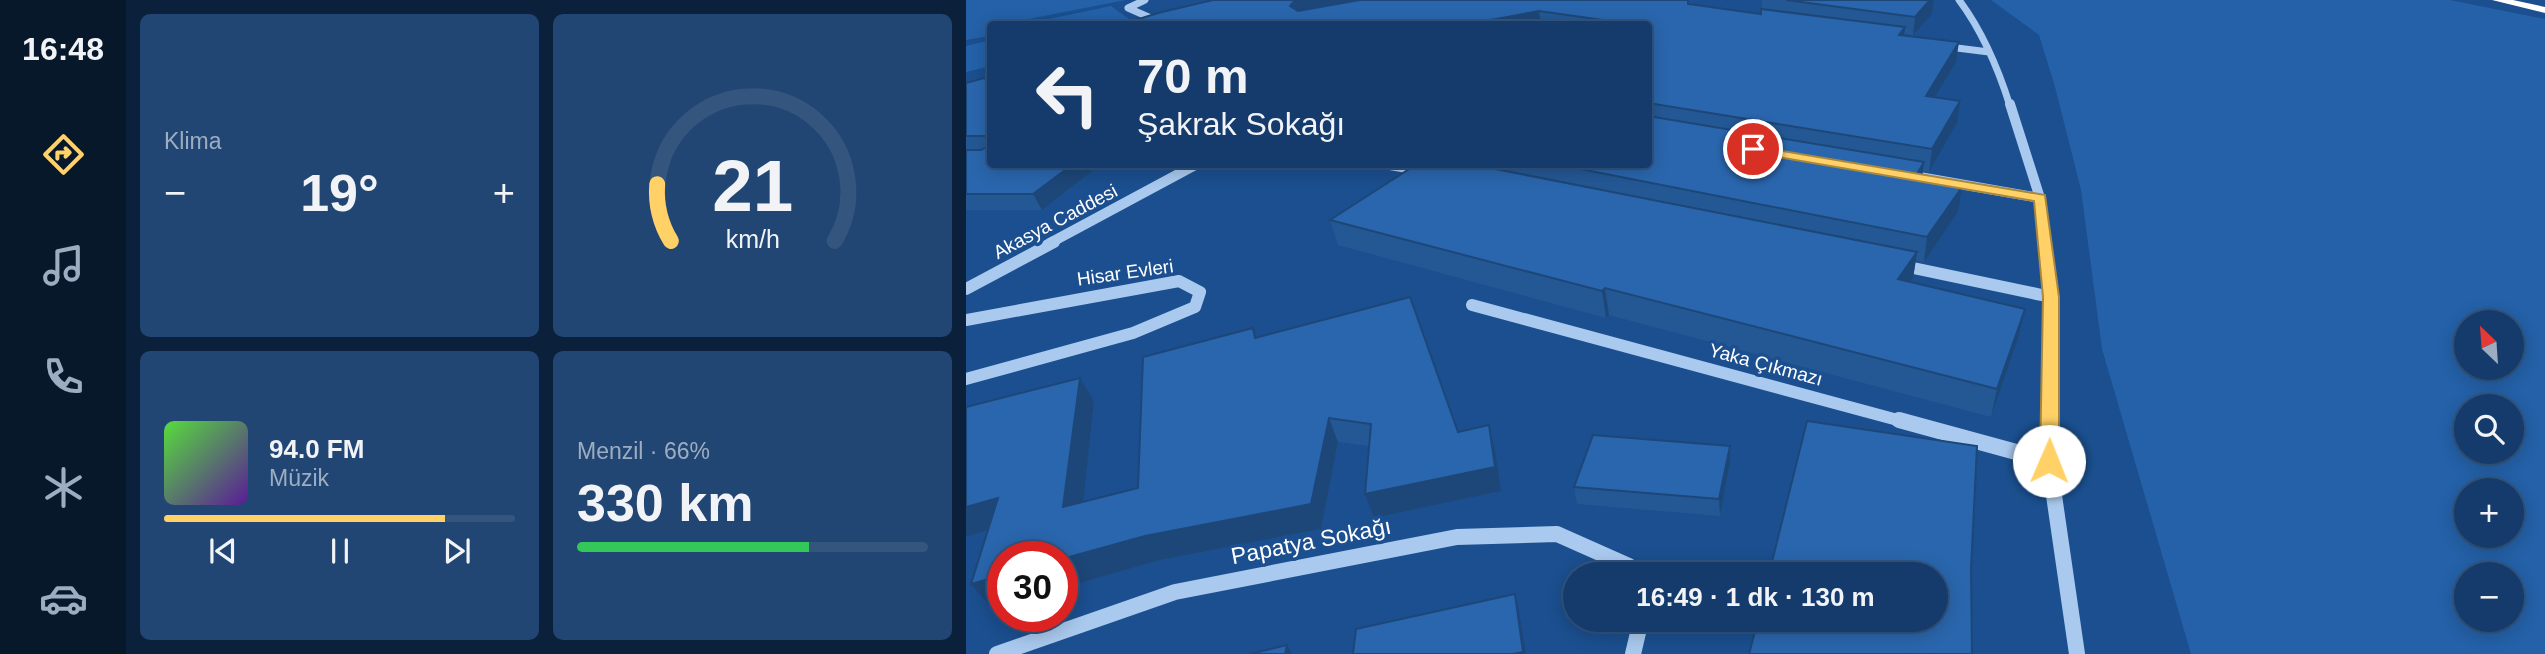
<!DOCTYPE html>
<html lang="tr">
<head>
<meta charset="utf-8">
<style>
	:root { --surface:#143b6b; --page:#214673; --text:#f1f3f6; --muted:#9dadc1; --line:#33557e; --accent:#ffd166 }
	body { margin:0; font-family:Helvetica,sans-serif; background:var(--page); color:var(--text); height:100vh; display:flex; flex-direction:column; font-size:26px; white-space:nowrap }
	* { box-sizing:border-box; margin:0 }
	p { font-size:23px; color:var(--muted) }
	.icon { flex:none; width:38px; height:38px; fill:none; stroke:currentColor; stroke-width:2; stroke-linecap:round; stroke-linejoin:round }
	.map { position:relative; flex:1; overflow:hidden }
	.panel { display:flex; flex-direction:column; gap:14px; padding:14px; background:#0b203b; width:840px }
	.panel>* { flex:none }
	.guide { position:absolute; left:21px; top:21px; width:665px; height:147px; border-radius:7px; box-shadow:0 4px 18px #0003,0 0 0 2px var(--line); background:#143b6b; color:var(--text); overflow:hidden }
	.needle { width:46px; rotate:335deg }
	.fabs { position:absolute; left:1488px; top:310px; display:grid; gap:14px }
	.fabs a { display:grid; place-items:center; width:70px; height:70px; border-radius:50%; background:var(--surface); box-shadow:0 4px 18px #0003,0 0 0 2px var(--line); font-size:35px }
	.speed { position:absolute; left:21px; top:541px; display:flex; gap:14px; font-size:35px; font-weight:700; text-align:center }
	.speed>* { display:grid; place-content:center; width:91px; height:91px; border-radius:50%; background:var(--surface); box-shadow:0 4px 18px #0003,0 0 0 2px var(--line); line-height:1 }
	.speed .limit { border:10px solid #d22; background:#fff; color:#111 }
	.pin { position:absolute; display:grid; place-items:center; width:60px; height:60px; color:#fff; margin:-30px; border:4px solid #fff; border-radius:50%; box-shadow:0 2px 7px #0007 }
	.me { position:absolute; width:77px; margin:-38px; rotate:1deg; stroke-linejoin:round; filter:drop-shadow(0 0 5px #0008) }
	.turn { display:flex; align-items:center; gap:24px; height:147px; padding:0 35px; font-size:32px }
	.turn .icon { width:91px; height:91px; stroke-width:2.5 }
	.turn b { display:block; font-size:49px; line-height:60px }
	.big { font-size:52px; font-weight:600; line-height:1.1 }
	.panel .card { flex:1; display:flex; flex-direction:column; justify-content:center; gap:10px; min-width:0; padding:0 24px; border-radius:10px; background:var(--page) }
	.panel .dial { align-items:center; gap:0 }
	.dial svg { height:182px; overflow:visible; fill:none; stroke:var(--line); stroke-width:7; stroke-linecap:round; text-anchor:middle }
	.dial text { fill:var(--text); stroke:none }
	.song { display:flex; align-items:center; gap:21px }
	.cover { width:84px; height:84px; border-radius:10px; background:linear-gradient(135deg,hsl(110 70% 55%),hsl(270 70% 35%)) }
	.played { height:7px; border-radius:4px; background:linear-gradient(90deg,var(--accent) 80%,var(--line) 80%) }
	.keys { display:flex; justify-content:space-around; direction:ltr }
	.heat { display:flex; justify-content:space-between; align-items:center; font-size:38px; direction:ltr }
	.charge { height:10px; border-radius:5px; background:linear-gradient(90deg,#34c759 66%,var(--line) 0) }
	.panel .tiles { flex:1; display:grid; gap:14px; grid-template-columns:repeat(2,1fr) }
	.trip { position:absolute; left:597px; top:562px; width:385px; height:70px; border-radius:35px; background:var(--surface); box-shadow:0 4px 18px #0003,0 0 0 2px var(--line); font-weight:600; line-height:70px; text-align:center }
	main { display:flex; flex:1; min-height:0 }
	.menu { display:flex; flex-direction:column; width:126px; justify-content:space-around; align-items:center; background:#08182b; color:var(--muted) }
	.menu .icon { width:49px; height:49px }
	.menu .active { color:var(--accent) }
	.menu b { font-size:32px; color:var(--text) }
	.map>svg:first-child { display:block }
</style>
</head>
<body>
<main>
<nav class="menu">
<b>16:48</b>
<svg class="icon active" aria-label="directions" viewBox="0 0 24 24"><path d="M12 3l9 9-9 9-9-9zM9 14v-3h6M13 9l2 2-2 2"/></svg>
<svg class="icon" aria-label="music" viewBox="0 0 24 24"><path d="M9 18V5l10-2v13"/><circle cx="6" cy="18" r="3"/><circle cx="16" cy="16" r="3"/></svg>
<svg class="icon" aria-label="phone" viewBox="0 0 24 24"><path d="M5 4h4l2 5-3 2q2 4 5 5l2-3 5 2v4C11 20 4 13 5 4z"/></svg>
<svg class="icon" aria-label="climate" viewBox="0 0 24 24"><path d="M12 3v18M4 7l16 10M4 17L20 7"/></svg>
<svg class="icon" aria-label="car" viewBox="0 0 24 24"><path d="M5 17H2v-5l4-1 3-4h7l3 4 3 1v5h-3M9 17h6M6 11h13"/><circle cx="7" cy="17" r="2"/><circle cx="17" cy="17" r="2"/></svg>
</nav>
<section class="panel">
<div class="tiles">
<div class="card"><p>Klima</p>
<div class="heat"><a>−</a><b class="big">19°</b><a>+</a></div>
</div>
<div class="card dial"><svg viewBox="0 0 100 80">
<path d="M14 69A42 42 0 1 1 86 69"/>
<path d="M14 69A42 42 0 0 1 8 44" stroke="#ffd166"/>
<text x="50" y="56" font-size="32" font-weight="700">21</text>
<text x="50" y="72" font-size="11">km/h</text>
</svg></div>
<div class="card">
<div class="song"><i class="cover"></i><div><b>94.0 FM</b><p>Müzik</p></div></div>
<div class="played"></div>
<div class="keys"><svg class="icon" aria-label="previous" viewBox="0 0 24 24"><path d="M18 5L8 12l10 7zM5 5v14"/></svg><svg class="icon" aria-label="pause" viewBox="0 0 24 24"><path d="M8 5v14M16 5v14"/></svg><svg class="icon" aria-label="next" viewBox="0 0 24 24"><path d="M6 5l10 7-10 7zM19 5v14"/></svg></div>
</div>
<div class="card"><p>Menzil · 66%</p><b class="big">330 km</b><div class="charge"></div></div>
</div>
</section>
<div class="map">
<svg width="1579" height="654" viewBox="0 0 1579 654">
	<rect width="100%" height="100%" fill="#1b4f8f"/>
	<path fill="#2461a8" fill-rule="evenodd" d="M0 0H160L47 22 48 24H24V36L0 40Z
		M1025 0H1484L1579 19V654H1225L1136 349 1115 190 1089 87 1073 35ZM1500 322H1545V368H1500ZM1500 406H1545V452H1500ZM1500 490H1545V536H1500ZM1500 574H1545V620H1500Z
		M145 6 170 24H83L78 20Z
		M24 40V66L0 72V46Z"/>
	<g fill="none" stroke-linecap="round" stroke-linejoin="round">
		<path stroke="#a9c9ee" stroke-width="7" d="M179 0 162 8 187 19 195 17
			M993 0C1017 32 1032 68 1044 106
			M975 46 1023 52"/>
		<path stroke="#a9c9ee" stroke-width="10" d="M1044 104 1074 198 1079 243
			M418 164 459 171
			M942 175 1074 198
			M84 243 231 164"/>
		<path stroke="#a9c9ee" stroke-width="12" d="M1079 242 1085 297 1083 422
			M933 265 1085 297
			M0 289 88 242
			M506 305 939 422
			M0 320 213 281 234 292 229 307 167 333 0 379"/>
		<path stroke="#a9c9ee" stroke-width="16" d="M933 420 1083 461
			M1083 420V461L1111 654
			M31 654 209 592 491 537 591 534 663 566 666 574
			M667 654 675 620"/>
		<path fill="#fff" fill-rule="evenodd" d="M1526 0H1547L1579 7V13Z"/>
	</g>
	<path fill="#245895" d="M796 0H968L966 14 947 35 939 34V35L990 62 969 97 991 123 963 172 957 171 956 179 992 212 958 262 950 260 947 278 945 282 1059 309 1053 336 1025 417 643 315 640 318 372 245 364 220 514 166 525 169V164H682V24H157L722 4 795 14Z
		M0 83 135 164 76 210H0V150H3L0 148Z
		M291 337 492 432 523 425 529 449 535 491 408 518 403 446 372 442 355 529 194 560 25 608 5 584 22 531 0 537 128 401 117 502 172 488Z
		M764 446V463L754 516 611 504 608 487Z"/>
	<path fill="#1d4779" d="M329 0H445L335 18 324 6Z
		M964 0H968L966 14 947 35 949 17Z
		M573 11 575 24H503Z
		M939 27 937 47 933 35Z
		M993 42 990 62 957 117 960 96Z
		M994 101 991 123 963 172 966 149Z
		M958 162 955 185 949 177Z
		M107 164H135L76 210 67 194Z
		M996 187 992 212 958 262 961 237Z
		M951 252 947 278 929 305 932 279Z
		M639 288 643 315 640 318 636 291Z
		M1059 309 1053 336 1025 417 1031 389Z
		M114 378 128 401 114 532 97 507Z
		M363 418 372 442 355 529 194 560 96 588V559Z
		M523 425 529 449 535 491 408 518 399 494Z
		M764 446V463L754 516 753 499Z
		M32 498 50 522 0 537V507Z
		M37 575V605L25 608 5 584Z
		M549 594 553 612 560 654H547Z
		M321 645 326 654H319Z"/>
	<path fill="#2a66ad" stroke="#1d4779" stroke-width="2" d="M247 0H329L324 6 332 11 394 0H722V4L795 14V9L939 27 933 35 993 42 960 96 994 101 966 149 682 103V24H665L573 11 503 24H157L192 13Z
		M820 0H964L949 17Z
		M18 78 24 81V164H107L67 194H0V150H15L22 146V140L19 136H0V83Z
		M682 116 958 162 949 177 996 187 961 237 589 164H682Z
		M451 164H504L951 252 932 279 1059 309 1031 389 639 288 636 291 364 220Z
		M444 297 492 432 523 425 529 467 399 494 405 424 363 418 345 504 179 536 96 559V556H37V575L5 584 32 498 0 507V407L114 378 97 507 172 488 177 357 287 328 289 338Z
		M841 421 1011 446 1005 569 1006 654H783L792 620H970V574H803Z
		M627 435 764 446 753 499 608 487Z
		M549 594 557 652 547 654H387L390 629Z
		M321 645 319 654H284Z"/>
	<path fill="#ffd166" stroke="#a68842" stroke-width="2" d="M787 146 1079 195 1093 297V461L1090 466H1076L1074 461 1077 297 1068 201 783 152V147Z"/>
	<g text-anchor="middle" stroke-width="7" stroke-linejoin="round" paint-order="stroke">
		<g font-size="19" fill="#fff" stroke="#1b4f8f">
			<text transform="translate(89 221) rotate(-28)" y="7">Akasya Caddesi</text>
			<text transform="translate(159 272) rotate(-8)" y="7">Hisar Evleri</text>
			<text transform="translate(800 364) rotate(15)" y="7">Yaka Çıkmazı</text>
		</g>
		<g font-size="23" fill="#fff" stroke="#1b4f8f">
			<text transform="translate(345 541) rotate(-11)" y="8">Papatya Sokağı</text>
		</g>
	</g>
</svg>
<div class="fabs">
<a><svg class="needle" viewBox="-14 -14 28 28"><path d="M0-13l5 13h-10z" fill="#e53935"/><path d="M0 13l5-13h-10z" fill="#9dadc1"/></svg></a>
<a><svg class="icon" aria-label="search" viewBox="0 0 24 24"><circle cx="10" cy="10" r="6"/><path d="M15 15l6 6"/></svg></a>
<a>+</a>
<a>−</a>
</div>
<div class="speed"><div class="limit">30</div></div>
<div class="pin" style="left:787px;top:149px;background:#d93025"><svg class="icon" aria-label="arrive" viewBox="0 0 24 24"><path d="M6 21V4h12l-3 4 3 4H6"/></svg></div>
<svg class="me" style="left:1083px;top:461px" viewBox="-20 -20 40 40"><circle r="19" fill="#fff"/><path d="M0-13L10 11 0 6-10 11z" fill="#ffd166"/></svg>
<div class="trip">16:49 · 1 dk · 130 m</div>
<div class="guide">
<div class="turn"><svg class="icon" aria-label="left" viewBox="0 0 24 24"><path d="M17 20v-9H6M10 6l-5 5 5 5"/></svg><div><b>70 m</b>Şakrak Sokağı</div></div>
</div>
</div>
</main>
</body>
</html>
